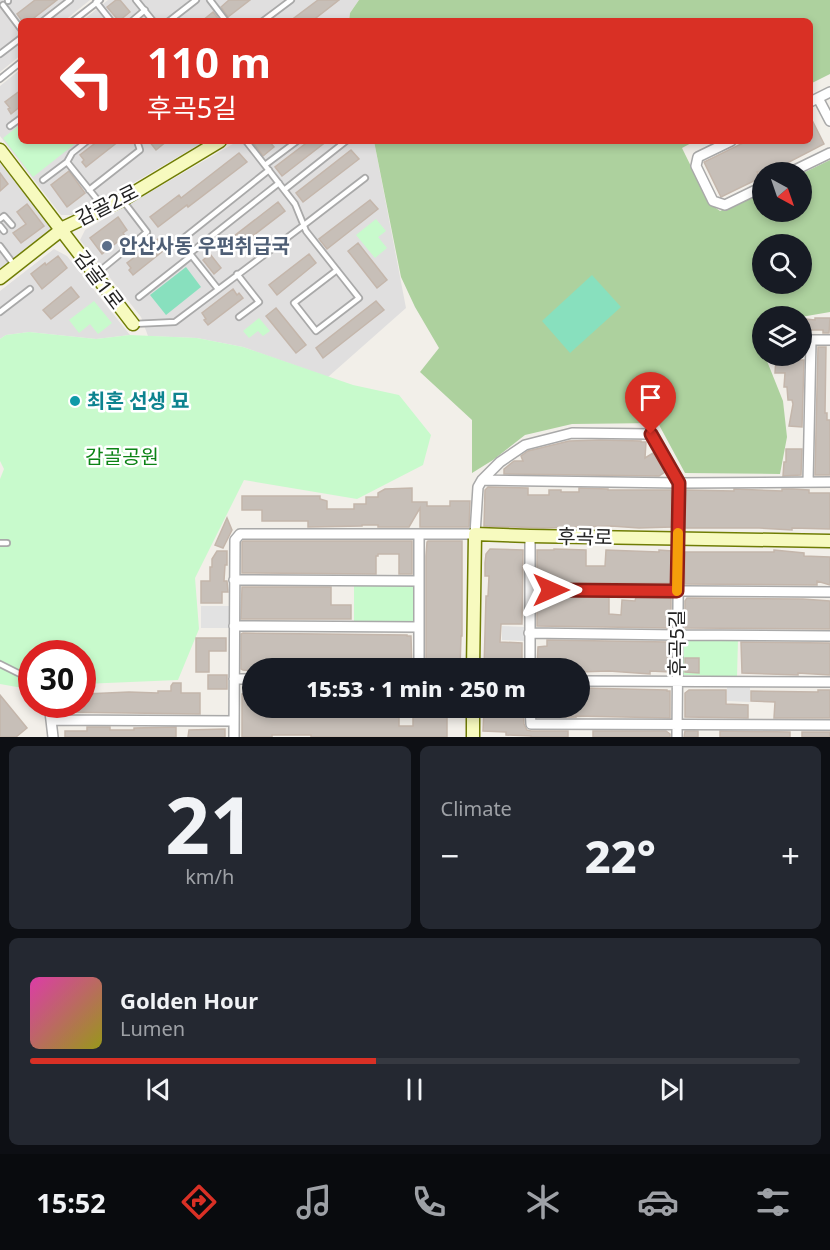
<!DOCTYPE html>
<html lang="en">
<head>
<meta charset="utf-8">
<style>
	:root { --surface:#171b24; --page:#242831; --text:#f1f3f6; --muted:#9ea1a6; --line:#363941; --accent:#d93025 }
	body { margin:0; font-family:"Noto Sans","Noto Sans KR",sans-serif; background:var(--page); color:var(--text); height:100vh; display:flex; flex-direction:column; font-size:22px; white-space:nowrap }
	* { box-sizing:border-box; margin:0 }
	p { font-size:20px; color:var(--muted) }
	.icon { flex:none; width:33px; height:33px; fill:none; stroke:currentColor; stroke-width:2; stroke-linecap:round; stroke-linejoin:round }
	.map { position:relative; height:737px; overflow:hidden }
	.side { display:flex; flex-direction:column; gap:9px; padding:9px; background:#0d0f14; flex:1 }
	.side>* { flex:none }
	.hud { position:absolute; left:18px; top:18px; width:795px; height:126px; border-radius:9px; box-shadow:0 3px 9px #0003; background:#d93025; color:#fff; overflow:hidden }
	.needle { width:39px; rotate:140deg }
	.fabs { position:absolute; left:752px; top:162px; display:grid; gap:12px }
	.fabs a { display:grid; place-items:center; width:60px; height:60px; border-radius:50%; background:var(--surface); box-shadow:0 3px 9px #0003; font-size:30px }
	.speed { position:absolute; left:18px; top:640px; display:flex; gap:12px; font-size:30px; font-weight:700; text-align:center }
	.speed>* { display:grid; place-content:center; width:78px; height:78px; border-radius:50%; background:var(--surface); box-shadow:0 3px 9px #0003; line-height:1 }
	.speed .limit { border:9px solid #d22; background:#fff; color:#111 }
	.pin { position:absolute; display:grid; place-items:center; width:51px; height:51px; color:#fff; margin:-62px -26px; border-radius:50% 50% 50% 0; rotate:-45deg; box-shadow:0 0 6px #0007 }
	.pin .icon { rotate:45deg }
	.me { position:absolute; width:66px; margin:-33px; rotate:90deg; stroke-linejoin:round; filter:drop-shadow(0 0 4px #0008) }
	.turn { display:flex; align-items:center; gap:21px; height:126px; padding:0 30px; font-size:27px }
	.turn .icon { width:78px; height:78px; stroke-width:2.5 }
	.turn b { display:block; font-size:42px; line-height:51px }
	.big { font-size:45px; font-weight:800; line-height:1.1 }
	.side .card { flex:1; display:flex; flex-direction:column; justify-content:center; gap:9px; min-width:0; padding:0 21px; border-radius:9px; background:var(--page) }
	.side .dial { align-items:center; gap:0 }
	.dial b { font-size:78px; line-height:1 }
	.song { display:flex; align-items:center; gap:18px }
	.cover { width:72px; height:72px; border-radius:9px; background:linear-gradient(135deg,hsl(320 70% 55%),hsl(60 70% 35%)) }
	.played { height:6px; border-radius:3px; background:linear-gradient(90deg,var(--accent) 45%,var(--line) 45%) }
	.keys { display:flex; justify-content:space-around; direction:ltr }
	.heat { display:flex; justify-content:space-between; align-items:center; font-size:33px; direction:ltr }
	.side .tiles { flex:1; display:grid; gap:9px; grid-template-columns:1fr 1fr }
	.card:last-child { grid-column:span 2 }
	.trip { position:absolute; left:242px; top:658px; width:348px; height:60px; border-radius:30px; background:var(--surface); box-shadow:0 3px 9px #0003; font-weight:800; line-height:60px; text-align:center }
	.dock { display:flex; height:96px; justify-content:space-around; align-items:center; background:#090b0e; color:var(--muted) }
	.dock .icon { width:42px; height:42px }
	.dock .active { color:var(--accent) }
	.dock b { font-size:27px; color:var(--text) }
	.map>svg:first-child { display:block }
</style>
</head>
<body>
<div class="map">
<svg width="830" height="737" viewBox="0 0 830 737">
	<rect width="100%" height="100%" fill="#f2efe9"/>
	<path fill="#e0dfdf" d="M0 0H90L64 21H21V55L0 72Z
		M108 0H359L350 13 349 21H82Z
		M21 69V141H205L118 192 76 215H61L0 136V86Z
		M238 141H374L406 308 328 377 243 347 197 338 148 336 141 317 80 240 85 230Z
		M0 163 54 228 0 270Z
		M54 249 67 256 130 335 96 339 29 332 6 335 0 339V291Z"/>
	<path fill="#add19e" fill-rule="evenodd" d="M359 0H830V74L810 84V21H349L350 13Z
		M374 141H695L682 148 709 203 720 211 762 192V212H801V174L830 160V312L801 317 762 316V356H765L783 401 787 437 780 474 685 473 658 423 572 424 525 435 493 460 472 473V420L420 372 439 348 415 307 401 277ZM762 244H801V284H762Z"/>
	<path fill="#c8facc" d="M21 124V141H75L76 143 33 177 3 138Z
		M376 219 386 231 378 237 387 248 375 258 356 235Z
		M94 301 112 323 98 334 90 324 79 333 69 320Z
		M259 318 270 331 263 336 258 331 249 338 243 331Z
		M29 332 96 339 130 335 197 338 243 347 353 385 399 395 431 435 423 465 357 499 244 480 195 578 199 629 178 680 83 684 82 654H32L31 686 17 687 0 684V479L4 469 0 461V339L6 335Z
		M354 584H412L415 587V620L412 623H354Z
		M685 637 738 639 737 677 684 675 681 672 682 640Z"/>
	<path fill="#88e0be" d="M186 267 201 287 166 315 150 295Z
		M592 275 621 307 570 353 542 321Z"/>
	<path fill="#e2e2e2" d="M201 606H234V628H201Z
		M502 626 524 627V641L502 640Z
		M727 687H750V702L727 701Z"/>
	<path fill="#c7bfb8" stroke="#c4b6ab" stroke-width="1.5" d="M35 0H57L30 21H22L17 14Z
		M116 0H120L130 12 119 21 107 7Z
		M229 0H250L228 17 221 7Z
		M318 0H339L312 21H290Z
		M213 12 220 21H202Z
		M21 90V106L11 114 8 109 10 108 5 102Z
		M810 116 824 144 789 162 790 164 779 169V168L770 172H757L760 178 721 197 704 162 747 141H810Z
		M98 141H119L86 167 82 162 84 160 80 155Z
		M149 141H167L156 150Z
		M252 141H269L274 147 263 156Z
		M309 141H327L282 176 275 167Z
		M351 150 359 159 303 202 296 193Z
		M239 153 247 162 188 207 187 205 158 227 150 217 179 195 181 198Z
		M69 171 85 193 67 207 51 185Z
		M0 173 8 184 0 191Z
		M370 200 378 209 327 249 319 239Z
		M278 202 285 211 227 256 220 247Z
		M27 204 44 226 21 243 13 233 26 224 17 212Z
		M118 217 127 230 123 233 125 236 102 254 90 238Z
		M158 239 162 244 164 243 168 247 133 275 129 270 131 268 127 263Z
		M358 243 387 280 377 288 348 251Z
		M210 254 221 268 214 274 203 260Z
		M309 254 316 263 277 295 269 285Z
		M58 256 67 268 42 289 31 274 45 263 46 265Z
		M71 287 79 297 51 319 43 310Z
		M233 289 237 295 239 293 243 298 208 325 204 320 206 319 202 313Z
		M376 301 384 310 323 358 316 348Z
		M276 308 306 345 296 353 266 316Z
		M815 318H830L829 333H823V330H810V333H801V324L806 319 815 320Z
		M818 347H826L825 413H827V420H830V475H815Z
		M776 358H785L784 360H804L802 427 789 426 793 404 792 400H788L787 387H784L785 373H775Z
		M600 440 641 441V442H646L645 458 653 453 665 472 659 476 504 474V469L514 461H523L521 456 528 451 569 441Z
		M786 449H802L801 475 783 476 784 462H786Z
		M488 487 528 488V495H549V490H561V492H579V488L608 489V490H671L672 527 639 528 611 526 543 528 484 526 485 490Z
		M412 488V502H427V506H450V501H470L469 527H420V508L409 527H378V525H362V526L308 527V521H262V510H242V496H320V499L327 501V509H354V504H366V497H378V493L385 489Z
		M734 489 782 491V489H793L809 490V493H830V529L792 528V530L759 528H685L686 490 734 491Z
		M227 518 232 530 223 548 215 545Z
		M243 541H412V574H399V554H378V556H376V574L242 573V542Z
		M428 541H462V636H461L460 669H426V556L427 542Z
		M490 549 523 550 522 624H501L500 642 522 643V660H523V669H484L486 596H488L489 576H485V563L486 554Z
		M554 549 586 550V566H605L606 550 659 552V550L672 551 671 583H537V550H554Z
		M774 550 804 553V556L830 557V585L817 581V585L685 584V552H774Z
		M217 551H227V565H225L224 581H227L228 592H222V603H201V581H210V567H212V559Z
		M242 587H331V605H351V619H241Z
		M540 597H609V614L621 615 622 600 635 601 636 597 671 598V610H670L669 628 537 626V601Z
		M687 598 803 599 830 601V629L685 628V601Z
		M243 633 407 635V636H411L412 669H252V671L243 670 241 669V634Z
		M196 638H226V651H209V672H196Z
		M547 640 669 642 671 644 670 672 650 671V674L609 671 579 672V669H537L538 647 547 646Z
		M741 642 830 643V675L798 673V675L742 673Z
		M685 658H699V673L685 672Z
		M208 675H227V689H208Z
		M173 683H181V693H200V714L57 712V705H85V694L129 692 158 693V691H171V686Z
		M580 688 667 690V691H670V718L576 716V717H537V708H580Z
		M689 690H726V704L748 705V718L685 717V693Z
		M818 690H830V718H774L775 702 751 701V691L818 692Z
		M242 694H252V708H399V726H413V708H462V715H447V737H311V735H272V737H242Z
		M0 695 27 728 16 737H0Z
		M484 708H523L524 724 527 730 531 731H568V737H531V736L506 735V732L483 731Z
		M87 727H110V730H134V728L176 727V737H65V731H87Z
		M225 729V737H188L189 730Z
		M593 731H666L670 734V737H593Z
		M685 731H698V737H684Z
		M720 731 790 732V737H720Z
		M802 732H830V737H802Z"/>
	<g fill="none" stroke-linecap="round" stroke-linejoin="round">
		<defs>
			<path id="lane" d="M8 0V1
				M136 0 153 21
				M210 0 226 21
				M96 2 111 21
				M3 5 21 29
				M43 21 70 0
				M73 21 100 0
				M132 21 145 10
				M169 21 196 0
				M263 21 291 0
				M0 54 21 38
				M0 79 21 62
				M10 126 21 118
				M246 141 295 204 306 231 359 298 316 331 294 303 337 270
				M67 162 104 208
				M265 165 297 141
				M43 180 67 162 72 153 87 141
				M89 190 140 150 137 141
				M284 190 346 141
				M0 219 4 216 12 225
				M0 226 4 231
				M0 246 15 266
				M189 254 279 183
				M96 274 147 232 124 202
				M237 274 259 302 239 317
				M218 289 180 241 269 170
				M139 297 191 256
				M0 312 30 289
				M133 324 175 322 304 225 365 178
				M0 543H7
				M0 664 32 680"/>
			<path id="street" d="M818 98 830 121
				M810 102 830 92
				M731 141 698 157 696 166 713 201 725 205 762 187
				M791 172 830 153
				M482 480 679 483 830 482
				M808 482 811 340H830
				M234 580 419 581
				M530 590 830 592
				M234 626 418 627
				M529 633 678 635 830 636
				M419 669V535
				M530 669V536
				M234 679H252
				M579 681 830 682
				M49 705 51 720
				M530 708 531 724 830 725
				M53 737 51 720 234 721
				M234 737 235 540 240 534H475L478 487 482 480 500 462 525 445 572 433 651 434 679 483 677 737"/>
			<path id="secondary" d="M0 150 133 324
				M0 278 65 227 122 200 220 141
				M473 669 475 534 530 536 830 541
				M473 708V737"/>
		</defs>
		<use href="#lane" stroke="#a9a9a9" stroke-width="8"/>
		<use href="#street" stroke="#a9a9a9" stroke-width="12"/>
		<use href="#secondary" stroke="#707d05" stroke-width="15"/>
		<use href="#lane" stroke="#fff" stroke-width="4.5"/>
		<use href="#street" stroke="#fff" stroke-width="9"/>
		<use href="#secondary" stroke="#f7fabf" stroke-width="12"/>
	</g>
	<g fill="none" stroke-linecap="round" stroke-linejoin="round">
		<defs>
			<path id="route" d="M551 590 677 591 679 483 651 434"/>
		</defs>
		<use href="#route" stroke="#8d1f18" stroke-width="15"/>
		<use href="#route" stroke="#d93025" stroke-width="10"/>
		<path stroke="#f59e0b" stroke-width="10" d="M677 591 678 533"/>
	</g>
	<circle fill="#5c6f8a" stroke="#fff" stroke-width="2" cx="107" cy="246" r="6"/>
	<circle fill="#0f9aa8" stroke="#fff" stroke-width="2" cx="75" cy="401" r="6"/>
	<g text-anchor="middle" stroke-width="5" stroke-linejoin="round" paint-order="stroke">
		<g font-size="20" fill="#222" stroke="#fff">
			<text transform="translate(107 205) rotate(-27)" y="7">감골2로</text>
			<text transform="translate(99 280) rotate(53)" y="7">감골1로</text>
			<text transform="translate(585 537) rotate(1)" y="7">후곡로</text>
			<text transform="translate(677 643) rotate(-90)" y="7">후곡5길</text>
		</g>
		<g font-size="20" font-weight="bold" fill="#4e5e75" stroke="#fff" text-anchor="start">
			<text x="119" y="253">안산사동 우편취급국</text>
		</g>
		<g font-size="20" font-weight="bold" fill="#0d838f" stroke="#fff" text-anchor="start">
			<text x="87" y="408">최혼 선생 묘</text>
		</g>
		<g font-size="20" fill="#0c8416" stroke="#fff">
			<text x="122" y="464">감골공원</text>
		</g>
	</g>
</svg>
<div class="fabs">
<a><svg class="needle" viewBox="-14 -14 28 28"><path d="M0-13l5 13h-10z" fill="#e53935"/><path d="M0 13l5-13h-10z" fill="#9ea1a6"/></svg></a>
<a><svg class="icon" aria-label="search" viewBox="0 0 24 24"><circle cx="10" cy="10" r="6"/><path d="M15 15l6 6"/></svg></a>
<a><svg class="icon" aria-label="layers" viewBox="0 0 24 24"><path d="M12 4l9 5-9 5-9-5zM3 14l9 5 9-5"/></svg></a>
</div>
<div class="speed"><div class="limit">30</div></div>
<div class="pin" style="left:651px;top:434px;background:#d93025"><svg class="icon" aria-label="arrive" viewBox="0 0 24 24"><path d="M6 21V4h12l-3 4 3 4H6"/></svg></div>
<svg class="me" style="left:551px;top:590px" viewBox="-20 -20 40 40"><path d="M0-17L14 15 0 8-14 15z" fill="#d93025" stroke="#fff" stroke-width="4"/></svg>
<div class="trip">15:53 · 1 min · 250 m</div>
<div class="hud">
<div class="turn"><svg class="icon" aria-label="left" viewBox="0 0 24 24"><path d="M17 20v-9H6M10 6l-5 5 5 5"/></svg><div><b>110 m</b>후곡5길</div></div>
</div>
</div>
<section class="side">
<div class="tiles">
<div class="card dial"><b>21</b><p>km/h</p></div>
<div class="card"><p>Climate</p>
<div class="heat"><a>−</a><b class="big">22°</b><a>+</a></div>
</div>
<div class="card">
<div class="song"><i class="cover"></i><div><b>Golden Hour</b><p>Lumen</p></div></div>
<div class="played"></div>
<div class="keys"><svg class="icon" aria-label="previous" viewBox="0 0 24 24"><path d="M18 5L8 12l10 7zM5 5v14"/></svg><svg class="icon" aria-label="pause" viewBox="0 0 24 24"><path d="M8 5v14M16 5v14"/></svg><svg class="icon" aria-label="next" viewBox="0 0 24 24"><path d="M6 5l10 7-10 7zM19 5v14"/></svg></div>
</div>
</div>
</section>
<nav class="dock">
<b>15:52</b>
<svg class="icon active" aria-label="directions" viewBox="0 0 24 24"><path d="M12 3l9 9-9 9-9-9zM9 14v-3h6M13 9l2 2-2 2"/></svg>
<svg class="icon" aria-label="music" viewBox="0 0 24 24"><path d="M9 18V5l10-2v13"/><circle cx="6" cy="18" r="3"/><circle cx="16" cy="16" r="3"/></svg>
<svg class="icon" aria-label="phone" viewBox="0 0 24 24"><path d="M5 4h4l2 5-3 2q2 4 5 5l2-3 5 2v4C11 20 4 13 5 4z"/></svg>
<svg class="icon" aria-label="climate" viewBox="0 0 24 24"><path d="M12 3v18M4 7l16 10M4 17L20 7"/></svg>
<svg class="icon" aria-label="car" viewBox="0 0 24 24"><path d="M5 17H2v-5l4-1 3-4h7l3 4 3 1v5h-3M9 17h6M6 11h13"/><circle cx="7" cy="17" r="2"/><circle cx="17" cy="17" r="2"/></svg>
<svg class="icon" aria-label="filters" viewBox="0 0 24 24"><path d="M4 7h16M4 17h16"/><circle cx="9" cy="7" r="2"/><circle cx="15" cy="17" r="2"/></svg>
</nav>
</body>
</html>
